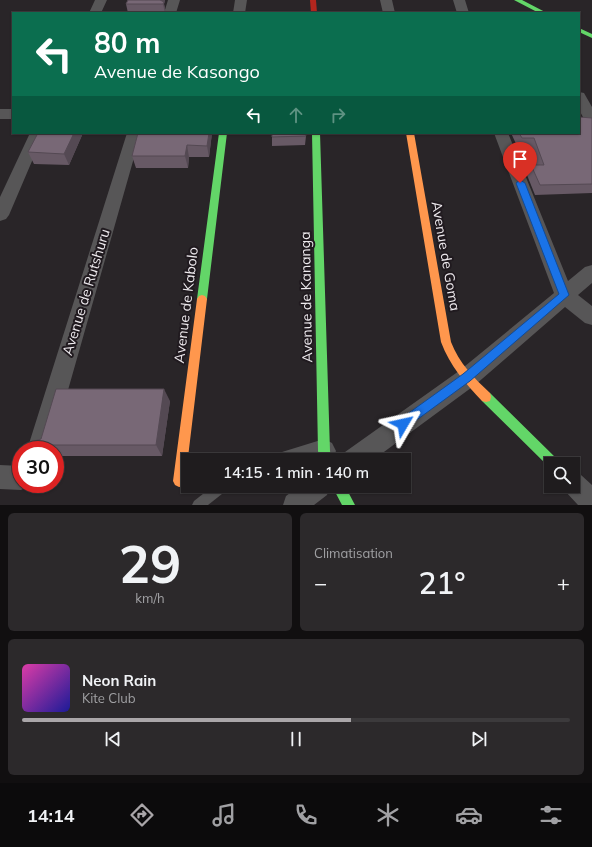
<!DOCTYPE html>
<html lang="fr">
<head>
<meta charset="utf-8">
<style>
	:root { --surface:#1f1c1e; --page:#2c292b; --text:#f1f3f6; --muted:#a1a1a4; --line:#3c3a3c; --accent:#aaa6a9 }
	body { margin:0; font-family:Mulish,sans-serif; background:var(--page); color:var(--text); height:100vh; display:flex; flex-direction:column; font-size:15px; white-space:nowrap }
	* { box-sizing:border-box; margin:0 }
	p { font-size:13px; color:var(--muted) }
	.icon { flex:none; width:22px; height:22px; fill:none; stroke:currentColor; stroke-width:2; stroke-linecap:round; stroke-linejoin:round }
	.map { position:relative; height:505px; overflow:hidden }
	.side { display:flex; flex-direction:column; gap:8px; padding:8px; background:#110f10; flex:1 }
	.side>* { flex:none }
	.hud { position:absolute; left:12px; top:12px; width:568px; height:122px; border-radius:0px; box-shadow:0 1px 3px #0004,0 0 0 1px var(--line); background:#0b6e4f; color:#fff; overflow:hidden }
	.fabs { position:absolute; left:544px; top:457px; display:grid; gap:8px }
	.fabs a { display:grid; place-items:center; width:36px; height:36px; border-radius:0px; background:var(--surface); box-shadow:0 1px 3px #0004,0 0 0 1px var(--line); font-size:20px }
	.speed { position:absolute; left:12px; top:441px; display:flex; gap:8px; font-size:20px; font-weight:700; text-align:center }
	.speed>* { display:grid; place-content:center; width:52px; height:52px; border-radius:50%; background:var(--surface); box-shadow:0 1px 3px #0004,0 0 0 1px var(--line); line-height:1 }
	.speed .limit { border:6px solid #d22; background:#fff; color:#111 }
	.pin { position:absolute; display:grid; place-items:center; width:34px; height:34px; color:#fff; margin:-41px -17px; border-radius:50% 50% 50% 0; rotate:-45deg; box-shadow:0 0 4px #0007 }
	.pin .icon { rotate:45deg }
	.me { position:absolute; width:44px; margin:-22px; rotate:54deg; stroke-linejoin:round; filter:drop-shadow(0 0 3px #0008) }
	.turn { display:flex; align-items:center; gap:14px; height:84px; padding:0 16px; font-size:18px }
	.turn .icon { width:52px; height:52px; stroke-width:2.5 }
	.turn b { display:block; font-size:28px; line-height:34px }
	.lanes { display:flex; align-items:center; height:38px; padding:0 16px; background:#0003; justify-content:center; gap:20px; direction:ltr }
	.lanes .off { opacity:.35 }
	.big { font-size:30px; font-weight:600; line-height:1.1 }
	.side .widget { flex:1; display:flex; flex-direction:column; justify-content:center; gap:6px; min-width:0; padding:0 14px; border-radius:6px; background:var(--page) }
	.side .dial { align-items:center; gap:0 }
	.dial b { font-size:52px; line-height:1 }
	.song { display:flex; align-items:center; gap:12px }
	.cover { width:48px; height:48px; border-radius:6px; background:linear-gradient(135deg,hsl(320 70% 55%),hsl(240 70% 35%)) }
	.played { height:4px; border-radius:2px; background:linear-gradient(90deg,var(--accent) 60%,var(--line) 60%) }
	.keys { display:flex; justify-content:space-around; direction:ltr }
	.heat { display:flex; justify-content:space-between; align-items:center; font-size:22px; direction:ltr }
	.side .tiles { flex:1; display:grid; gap:8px; grid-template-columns:1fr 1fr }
	.widget:last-child { grid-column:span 2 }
	.trip { position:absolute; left:181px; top:453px; width:230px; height:40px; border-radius:0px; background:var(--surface); box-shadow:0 1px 3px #0004,0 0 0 1px var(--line); font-weight:600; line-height:40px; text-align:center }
	.dock { display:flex; height:64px; justify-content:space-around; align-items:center; background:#0c0b0c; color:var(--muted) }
	.dock .icon { width:28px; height:28px }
	.dock .current { color:var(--accent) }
	.dock b { font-size:18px; color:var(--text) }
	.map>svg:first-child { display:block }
</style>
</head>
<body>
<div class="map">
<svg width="592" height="505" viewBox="0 0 592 505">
	<rect width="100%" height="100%" fill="#292528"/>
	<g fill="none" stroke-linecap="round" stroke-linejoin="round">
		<path fill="#575657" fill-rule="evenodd" d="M213 486H229L227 490 208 505H192L194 501Z"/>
		<path fill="#575657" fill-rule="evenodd" d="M95 0H107L101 13H89Z
			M168 0H180L176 13H164Z
			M235 0H247L245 13H233Z
			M380 0H392L395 13H383Z
			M453 0H465L469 13H457Z
			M579 92 584 93 592 107V126L587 124 579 110Z
			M0 109H13V119H0Z
			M30 133H44L9 215 6 219 0 221V197Z
			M127 133H141L51 450H27Z
			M494 133H508L568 281 585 267 592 265V283L578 295 592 306V325L585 323 565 307 475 385 373 460H341L345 452 459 371 554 293Z
			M324 439 332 443 336 451 332 459 278 460 282 452Z
			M0 465 21 466V484H30L29 486 21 490 0 489Z
			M573 471 581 475 592 485V505H578L565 491 562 486H573Z
			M299 486H330L327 495 314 505H283L286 496Z"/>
		<path fill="#63d668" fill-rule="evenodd" d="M514 0H522L547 13H539Z
			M579 28 592 34V38L579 32Z
			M219 133H227L207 299 205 302 202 303 199 302 197 299Z
			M312 133H320L330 451 332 460H320L318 451Z
			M486 392 490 393 558 460 560 464H551V469L550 468 482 401 481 397 482 393Z
			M332 486H345L355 505H342Z"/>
		<path fill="#ff974d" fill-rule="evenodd" d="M406 133H414L451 342C459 363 474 378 490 393L491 397 490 401 486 402 482 401C465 383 450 366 441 342Z
			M202 295 205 296 207 299 186 474H188V486L179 487 175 485 173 481 197 299 199 296Z"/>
		<path fill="#b3261e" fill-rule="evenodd" d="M310 0H316L317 13H311Z"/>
	</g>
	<path fill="#675965" d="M128 0H165L164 4 166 13H128L126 4Z
		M592 118V193L535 195 527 175 531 165H536L530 148H518L511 133H579Z
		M83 133 69 165 34 164 28 152Z
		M138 133H212L209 157H189L188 168H136L132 156Z
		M306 136 305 145 272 146V137Z
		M170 401 162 456H55V450H38L32 445 41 439Z"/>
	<path fill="#544953" d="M160 0H165L164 4 166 13H165L163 4Z
		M74 133H83L69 165 64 154Z
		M209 133H212L209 157 207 146Z
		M187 145 189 157 188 168 185 156Z
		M164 389 170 401 162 456 156 445Z"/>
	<path fill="#786876" stroke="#544953" d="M128 0H160L164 2 163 4H126Z
		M579 117 592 118V184L540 185 531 165H544L534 138H522L519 133H579Z
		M38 133H74L64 154 28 152Z
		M138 133H209L207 146 187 145 185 156H132Z
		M272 133H305L306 136 272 137Z
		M56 389H164L156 445H32L34 441 41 439Z"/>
	<path fill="#1a73e8" stroke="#114b97" d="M520 180 525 183 569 295 470 381 407 427 403 429 399 427 398 424 399 420 463 374 559 294 516 183Z"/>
	<g text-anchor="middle" stroke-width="4" stroke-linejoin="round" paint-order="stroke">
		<g font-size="14" fill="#efebef" stroke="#201a1f">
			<text transform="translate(446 256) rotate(80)" y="5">Avenue de Goma</text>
			<text transform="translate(86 292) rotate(-73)" y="5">Avenue de Rutshuru</text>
			<text transform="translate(306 297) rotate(-91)" y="5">Avenue de Kananga</text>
			<text transform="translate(186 305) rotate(-83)" y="5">Avenue de Kabolo</text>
		</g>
	</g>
</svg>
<div class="fabs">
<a><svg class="icon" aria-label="search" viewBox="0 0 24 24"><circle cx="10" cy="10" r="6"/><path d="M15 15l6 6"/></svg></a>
</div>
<div class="speed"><div class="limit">30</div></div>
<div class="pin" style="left:520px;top:183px;background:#d93025"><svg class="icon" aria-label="arrive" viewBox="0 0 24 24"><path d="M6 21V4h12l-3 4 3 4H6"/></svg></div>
<svg class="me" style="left:403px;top:424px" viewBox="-20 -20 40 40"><path d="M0-17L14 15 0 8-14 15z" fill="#1a73e8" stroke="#fff" stroke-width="4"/></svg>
<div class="trip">14:15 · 1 min · 140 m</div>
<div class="hud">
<div class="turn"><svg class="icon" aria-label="left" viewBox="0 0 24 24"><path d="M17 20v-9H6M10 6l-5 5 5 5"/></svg><div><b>80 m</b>Avenue de Kasongo</div></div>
<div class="lanes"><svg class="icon" aria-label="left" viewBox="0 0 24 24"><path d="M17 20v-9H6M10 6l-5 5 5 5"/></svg><svg class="icon off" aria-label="ahead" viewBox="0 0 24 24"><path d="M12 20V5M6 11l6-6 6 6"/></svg><svg class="icon off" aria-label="right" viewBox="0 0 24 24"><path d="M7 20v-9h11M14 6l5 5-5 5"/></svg></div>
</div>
</div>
<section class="side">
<div class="tiles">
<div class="widget dial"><b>29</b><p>km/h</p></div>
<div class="widget"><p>Climatisation</p>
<div class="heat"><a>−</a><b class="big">21°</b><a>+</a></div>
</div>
<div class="widget">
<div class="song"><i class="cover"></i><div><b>Neon Rain</b><p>Kite Club</p></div></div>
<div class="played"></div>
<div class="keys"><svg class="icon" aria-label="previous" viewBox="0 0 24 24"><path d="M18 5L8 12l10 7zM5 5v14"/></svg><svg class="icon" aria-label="pause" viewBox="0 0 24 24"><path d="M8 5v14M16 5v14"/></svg><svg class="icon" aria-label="next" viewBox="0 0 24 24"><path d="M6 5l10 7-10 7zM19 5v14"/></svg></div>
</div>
</div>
</section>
<nav class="dock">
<b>14:14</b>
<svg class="icon current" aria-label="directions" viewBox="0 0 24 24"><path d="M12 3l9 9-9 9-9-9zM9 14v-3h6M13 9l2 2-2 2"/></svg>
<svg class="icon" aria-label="music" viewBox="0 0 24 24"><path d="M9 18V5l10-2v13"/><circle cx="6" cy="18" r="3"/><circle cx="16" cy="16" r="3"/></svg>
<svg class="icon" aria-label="phone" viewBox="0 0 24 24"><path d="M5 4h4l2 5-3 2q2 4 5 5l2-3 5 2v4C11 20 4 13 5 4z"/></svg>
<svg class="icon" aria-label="climate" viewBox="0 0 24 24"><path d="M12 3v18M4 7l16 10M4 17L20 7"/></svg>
<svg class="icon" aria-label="car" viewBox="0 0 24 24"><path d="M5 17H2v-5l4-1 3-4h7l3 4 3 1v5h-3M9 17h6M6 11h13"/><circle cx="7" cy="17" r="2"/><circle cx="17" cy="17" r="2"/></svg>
<svg class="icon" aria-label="filters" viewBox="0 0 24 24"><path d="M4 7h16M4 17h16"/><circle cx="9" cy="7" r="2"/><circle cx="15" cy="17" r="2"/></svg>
</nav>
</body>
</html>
